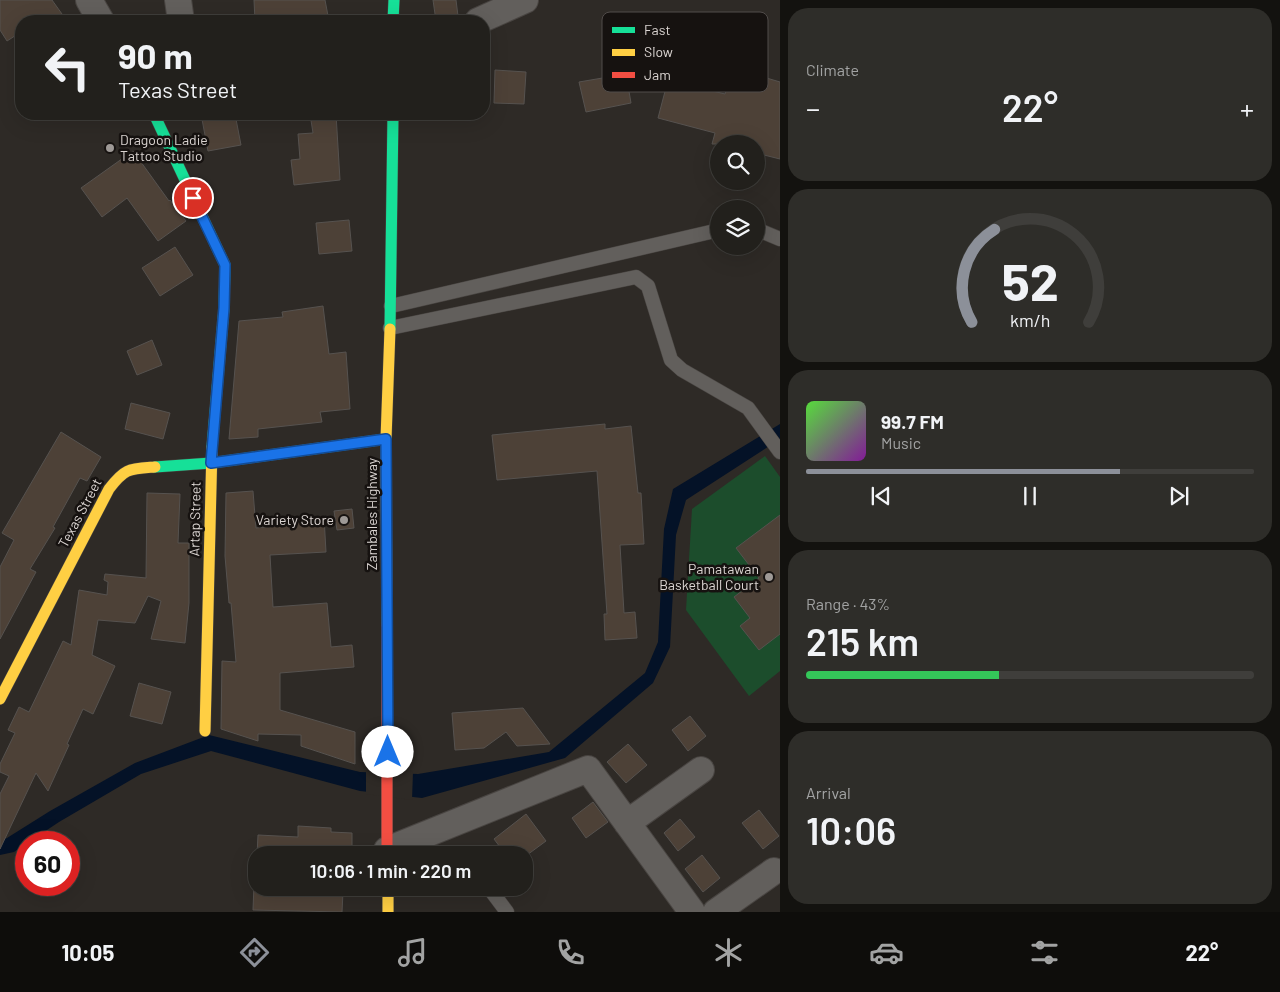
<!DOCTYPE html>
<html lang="en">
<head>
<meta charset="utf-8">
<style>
	:root { --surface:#22201c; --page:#2e2d29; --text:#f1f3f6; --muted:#a2a3a3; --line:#3f3e3b; --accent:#8c9099 }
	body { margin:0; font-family:Barlow,sans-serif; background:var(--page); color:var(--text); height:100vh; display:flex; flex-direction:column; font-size:19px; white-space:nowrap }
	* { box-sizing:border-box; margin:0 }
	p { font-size:16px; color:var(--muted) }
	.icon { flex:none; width:28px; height:28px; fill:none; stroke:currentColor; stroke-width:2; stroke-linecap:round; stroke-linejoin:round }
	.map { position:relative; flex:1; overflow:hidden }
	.drawer { display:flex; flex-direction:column; gap:8px; padding:8px; background:#13120f; width:500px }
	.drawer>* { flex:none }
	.guide { position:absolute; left:15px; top:15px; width:475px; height:105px; border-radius:20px; box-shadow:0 5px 20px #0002,0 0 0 1px var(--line); background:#22201c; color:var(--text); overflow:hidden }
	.fabs { position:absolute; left:710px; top:135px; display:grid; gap:10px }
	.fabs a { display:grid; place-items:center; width:55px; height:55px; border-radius:50%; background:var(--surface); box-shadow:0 5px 20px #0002,0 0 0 1px var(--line); font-size:25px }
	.speed { position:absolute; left:15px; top:831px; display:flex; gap:10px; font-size:25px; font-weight:700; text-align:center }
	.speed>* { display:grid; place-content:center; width:65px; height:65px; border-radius:50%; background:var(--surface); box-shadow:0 5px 20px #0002,0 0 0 1px var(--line); line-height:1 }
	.speed .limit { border:8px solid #d22; background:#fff; color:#111 }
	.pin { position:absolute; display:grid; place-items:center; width:42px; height:42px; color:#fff; margin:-21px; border:2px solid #fff; border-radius:50%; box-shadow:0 1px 5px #0007 }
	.me { position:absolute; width:55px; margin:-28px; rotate:0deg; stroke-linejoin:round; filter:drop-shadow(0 0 4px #0008) }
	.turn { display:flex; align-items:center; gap:18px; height:105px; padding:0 20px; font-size:22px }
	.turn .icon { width:65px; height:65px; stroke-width:2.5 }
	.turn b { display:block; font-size:35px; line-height:42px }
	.big { font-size:38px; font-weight:600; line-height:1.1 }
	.drawer .card { flex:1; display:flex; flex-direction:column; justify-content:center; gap:8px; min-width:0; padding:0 18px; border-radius:20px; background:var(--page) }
	.drawer .dial { align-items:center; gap:0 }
	.dial svg { height:130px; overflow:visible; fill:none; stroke:var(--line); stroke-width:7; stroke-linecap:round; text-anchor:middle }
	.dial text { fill:var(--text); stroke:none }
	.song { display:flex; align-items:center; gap:15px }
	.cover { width:60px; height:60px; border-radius:8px; background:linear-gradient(135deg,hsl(110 70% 55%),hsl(290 70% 35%)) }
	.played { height:5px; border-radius:2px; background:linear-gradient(90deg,var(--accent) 70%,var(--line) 70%) }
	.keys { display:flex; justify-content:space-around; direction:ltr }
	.heat { display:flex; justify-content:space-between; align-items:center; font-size:28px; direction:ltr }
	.charge { height:8px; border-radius:4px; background:linear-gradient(90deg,#34c759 43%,var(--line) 0) }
	.trip { position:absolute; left:248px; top:846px; width:285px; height:50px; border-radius:20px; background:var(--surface); box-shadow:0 5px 20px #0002,0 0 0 1px var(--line); font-weight:600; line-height:50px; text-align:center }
	.tabs { display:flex; height:80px; justify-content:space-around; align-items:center; background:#0e0d0b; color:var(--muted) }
	.tabs .icon { width:35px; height:35px }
	.tabs .on { color:var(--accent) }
	.tabs b { font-size:22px; color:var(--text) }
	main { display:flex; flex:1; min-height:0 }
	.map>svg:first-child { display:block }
</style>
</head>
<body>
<main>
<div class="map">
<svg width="780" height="912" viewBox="0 0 780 912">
	<rect width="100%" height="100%" fill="#2e2a26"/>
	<path fill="#1c4d2c" d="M765 456 780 477V671L749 696 686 610 692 509Z"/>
	<path fill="#041227" d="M780 424V439L686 500 676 535 670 647 653 683 565 758 422 798 360 791 211 751 141 774 59 822 14 852 0 855V840L7 838 50 811 135 763 209 735 360 772 418 774 549 752 645 673 658 642 664 529 673 489Z"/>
	<path fill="#2e2a26" d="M366 770 413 772 412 800 366 794Z"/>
	<path fill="#4d4137" stroke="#56524f" d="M0 0H52L67 21H21V32L7 41 0 30Z
		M254 0H325L329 21H255Z
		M433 0H456L458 16 436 21Z
		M733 68 780 82V159L756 153V144H712L715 133 658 118 668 80 725 94Z
		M495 70 526 72 524 104 494 103Z
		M626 74 631 103 586 112 579 82Z
		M201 114H235L241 145 208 151Z
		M310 114H336L340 180 294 185 291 160 300 159 298 134 313 133Z
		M133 151 169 201 170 200 186 221 158 241 127 198 102 217 81 188Z
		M349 220 352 251 319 254 316 223Z
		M175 247 193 275 160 296 142 268Z
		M323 306 329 354 346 352 350 409 320 412 322 422 258 429V437L229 439 239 321 283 317 282 312Z
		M152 340 162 365 137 375 127 351Z
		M131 403 170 413 163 439 125 429Z
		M605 424V429L631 426 638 493H641L644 544 620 545 624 613 635 612 637 638 605 640 604 614H607L597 471 497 480 492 435Z
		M61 432 101 457 87 481 80 478 53 527 55 528 30 569 36 572 0 639V567L14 540 2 533Z
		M253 491 256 528 294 524V519L324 517 326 552 270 555 273 607 327 603 331 647 352 645 354 667 280 673V710L355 732V764L301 746V735L258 734V741L221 729 222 661 236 662 231 603H229L225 556 226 493Z
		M147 493 180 494 178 543H189V603L185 643 151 639 161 601 148 596 135 623 98 620 92 655 115 666 93 714 83 709 67 744 69 745 48 791 36 773 0 849V794L9 776 0 772V764L15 733 8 730 19 707 29 712 63 641 71 645 79 590 107 595 108 582 104 580 105 574 146 578Z
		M352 509 354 528 337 530 334 511Z
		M780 515V634L759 650 740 626 750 618 734 597 759 578 736 548Z
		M139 683 171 692 162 724 130 716Z
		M523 708 550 744 517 746 506 732 484 748 455 750 452 713Z
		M690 716 706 736 688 751 672 730Z
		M628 744 647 765 626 783 607 762Z
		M593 802 608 822 586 838 572 818Z
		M759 810 779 836 763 849 742 823Z
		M526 814 546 841 527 855H506L494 839Z
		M680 819 695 837 678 851 664 833Z
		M298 826 331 828V832L352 833V854L257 855 258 835 298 837Z
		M702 855 720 878 703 892 685 869Z
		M256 871V888H312V891L343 892 342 912 253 910 254 884H256Z"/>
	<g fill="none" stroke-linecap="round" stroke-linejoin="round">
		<defs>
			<path id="lane" d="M756 229 780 239
				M391 306 719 230
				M390 328 636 277 648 286 671 360 682 370 748 408 780 452
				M489 888 507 912"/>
			<path id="street" d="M89 0 101 21
				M178 0 181 21
				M478 21 525 0
				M627 823 701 770
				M387 850 588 769 692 912
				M716 912 774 871"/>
			<path id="fast" d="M393 21 394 0
				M154 114 225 265 224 308 212 447
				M390 329 393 114
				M155 467 211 463 386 439"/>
			<path id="slow" d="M387 625 386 439 390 329
				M0 699 109 489C125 468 129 469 155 467
				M205 731 212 447
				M388 888V912"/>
			<path id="jam" d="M387 855V625"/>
		</defs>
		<use href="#lane" stroke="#494542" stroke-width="15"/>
		<use href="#street" stroke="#494542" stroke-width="28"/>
		<use href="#fast" stroke="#494542" stroke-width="12"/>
		<use href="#slow" stroke="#494542" stroke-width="12"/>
		<use href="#jam" stroke="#494542" stroke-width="12"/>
		<use href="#lane" stroke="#625f5c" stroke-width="14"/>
		<use href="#street" stroke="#625f5c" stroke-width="26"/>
		<use href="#fast" stroke="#16e098" stroke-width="11"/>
		<use href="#slow" stroke="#ffcf43" stroke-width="11"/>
		<use href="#jam" stroke="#f24e42" stroke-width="11"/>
	</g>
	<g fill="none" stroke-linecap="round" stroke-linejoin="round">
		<defs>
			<path id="route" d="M193 198 225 265 224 308 211 463 386 439 388 752"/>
		</defs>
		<use href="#route" stroke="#114b97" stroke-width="12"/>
		<use href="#route" stroke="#1a73e8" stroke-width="9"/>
	</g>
	<g fill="#9e9996" stroke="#161210" stroke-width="2">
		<circle cx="110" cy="148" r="5"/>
		<circle cx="344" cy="520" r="5"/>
		<circle cx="769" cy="577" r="5"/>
	</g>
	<g text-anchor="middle" stroke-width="5" stroke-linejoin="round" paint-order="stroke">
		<g font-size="14" fill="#dbd5d2" stroke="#161210" text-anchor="end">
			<text x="120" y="145" text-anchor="start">Dragoon Ladie<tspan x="120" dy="16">Tattoo Studio</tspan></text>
			<text x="334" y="525">Variety Store</text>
			<text x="759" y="574">Pamatawan<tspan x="759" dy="16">Basketball Court</tspan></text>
		</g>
		<g font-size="14" fill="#dbd5d2" stroke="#161210">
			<text transform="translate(80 513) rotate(-62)" y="5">Texas Street</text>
			<text transform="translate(372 514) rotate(-90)" y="5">Zambales Highway</text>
			<text transform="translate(195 519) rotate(-89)" y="5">Artap Street</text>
		</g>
	</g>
	<rect x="602" y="12" width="166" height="80" rx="8" fill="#161210" stroke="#514c4a" stroke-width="1"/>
	<rect x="612" y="27" width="23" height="6" fill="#16e098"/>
	<rect x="612" y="49" width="23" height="7" fill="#ffcf43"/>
	<rect x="612" y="72" width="23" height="6" fill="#f24e42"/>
	<g font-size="14" fill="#dbd5d2">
		<text x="644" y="35">Fast</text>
		<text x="644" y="57">Slow</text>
		<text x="644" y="80">Jam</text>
	</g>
</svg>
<div class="fabs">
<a><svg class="icon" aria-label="search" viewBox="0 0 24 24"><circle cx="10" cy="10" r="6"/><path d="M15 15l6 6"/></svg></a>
<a><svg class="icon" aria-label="layers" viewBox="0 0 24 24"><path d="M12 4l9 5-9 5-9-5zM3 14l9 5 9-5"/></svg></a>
</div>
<div class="speed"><div class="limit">60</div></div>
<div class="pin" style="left:193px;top:198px;background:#d93025"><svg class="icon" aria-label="arrive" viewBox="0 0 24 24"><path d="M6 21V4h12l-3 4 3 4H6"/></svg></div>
<svg class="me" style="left:388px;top:752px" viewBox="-20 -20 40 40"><circle r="19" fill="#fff"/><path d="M0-13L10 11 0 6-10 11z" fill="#1a73e8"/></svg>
<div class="trip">10:06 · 1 min · 220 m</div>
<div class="guide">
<div class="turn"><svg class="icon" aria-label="left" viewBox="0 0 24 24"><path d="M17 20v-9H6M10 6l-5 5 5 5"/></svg><div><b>90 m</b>Texas Street</div></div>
</div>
</div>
<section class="drawer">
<div class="card"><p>Climate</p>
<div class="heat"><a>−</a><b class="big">22°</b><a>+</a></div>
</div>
<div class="card dial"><svg viewBox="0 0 100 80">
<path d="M14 69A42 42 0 1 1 86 69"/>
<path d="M14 69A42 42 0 0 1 28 12" stroke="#8c9099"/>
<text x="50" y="56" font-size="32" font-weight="700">52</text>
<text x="50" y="72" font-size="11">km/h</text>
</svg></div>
<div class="card">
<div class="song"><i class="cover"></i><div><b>99.7 FM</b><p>Music</p></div></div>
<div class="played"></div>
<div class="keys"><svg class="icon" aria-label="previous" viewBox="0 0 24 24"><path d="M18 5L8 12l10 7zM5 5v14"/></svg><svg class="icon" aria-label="pause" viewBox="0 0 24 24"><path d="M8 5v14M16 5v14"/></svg><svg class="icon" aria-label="next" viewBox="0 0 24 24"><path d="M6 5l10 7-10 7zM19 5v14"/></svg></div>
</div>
<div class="card"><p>Range · 43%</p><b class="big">215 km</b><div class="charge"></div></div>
<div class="card"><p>Arrival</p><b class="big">10:06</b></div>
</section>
</main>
<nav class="tabs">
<b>10:05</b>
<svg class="icon on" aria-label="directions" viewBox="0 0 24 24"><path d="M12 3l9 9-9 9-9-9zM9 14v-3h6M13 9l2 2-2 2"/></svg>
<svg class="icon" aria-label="music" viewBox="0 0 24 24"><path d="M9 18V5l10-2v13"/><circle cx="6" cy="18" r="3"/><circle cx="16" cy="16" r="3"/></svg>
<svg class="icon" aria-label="phone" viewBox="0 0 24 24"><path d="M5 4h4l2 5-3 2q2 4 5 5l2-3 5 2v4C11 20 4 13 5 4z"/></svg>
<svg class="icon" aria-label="climate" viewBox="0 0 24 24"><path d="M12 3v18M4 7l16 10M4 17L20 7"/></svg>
<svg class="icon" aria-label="car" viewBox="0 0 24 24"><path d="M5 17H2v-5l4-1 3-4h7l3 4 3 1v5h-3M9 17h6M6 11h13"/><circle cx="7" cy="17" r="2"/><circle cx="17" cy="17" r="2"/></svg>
<svg class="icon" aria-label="filters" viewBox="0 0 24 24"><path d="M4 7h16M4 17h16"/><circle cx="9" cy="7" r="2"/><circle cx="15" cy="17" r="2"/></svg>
<b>22°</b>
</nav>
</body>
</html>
